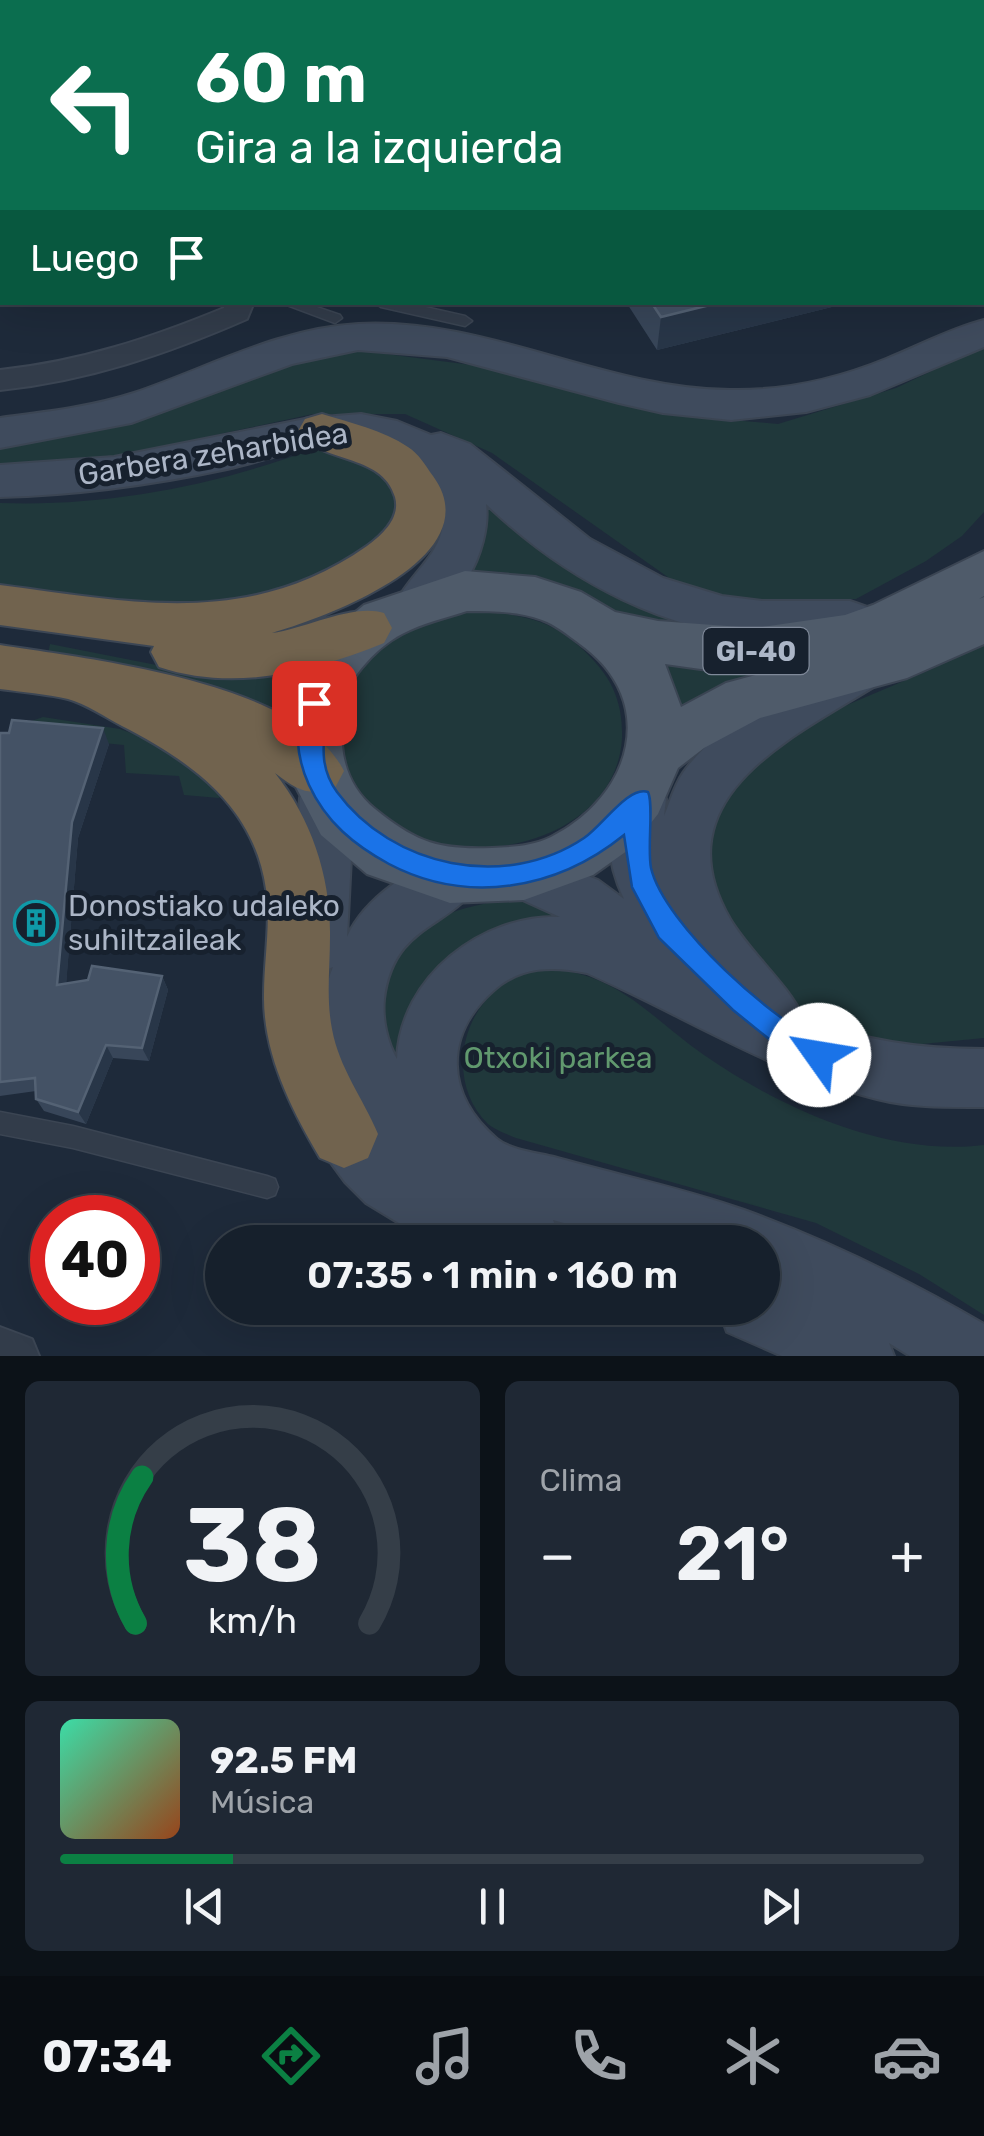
<!DOCTYPE html>
<html lang="es">
<head>
<meta charset="utf-8">
<style>
	:root { --surface:#16202c; --page:#1f2834; --text:#f1f3f6; --muted:#9ea3a9; --line:#353e48; --accent:#0b8043 }
	body { margin:0; font-family:Rubik,sans-serif; background:var(--page); color:var(--text); height:100vh; display:flex; flex-direction:column; font-size:38px; white-space:nowrap }
	* { box-sizing:border-box; margin:0 }
	p { font-size:32px; color:var(--muted) }
	.icon { flex:none; width:55px; height:55px; fill:none; stroke:currentColor; stroke-width:2; stroke-linecap:round; stroke-linejoin:round }
	.map { position:relative; height:1356px; overflow:hidden }
	.details { display:flex; flex-direction:column; gap:25px; padding:25px; background:#0c1218; flex:1 }
	.details>* { flex:none }
	.hud { position:absolute; left:0px; top:0px; width:985px; height:305px; box-shadow:0 10px 40px #0002,0 0 0 2px var(--line); background:#0b6e4f; color:#fff; overflow:hidden }
	.speed { position:absolute; left:30px; top:1195px; display:flex; gap:20px; font-size:50px; font-weight:700; text-align:center }
	.speed>* { display:grid; place-content:center; width:130px; height:130px; border-radius:50%; background:var(--surface); box-shadow:0 10px 40px #0002,0 0 0 2px var(--line); line-height:1 }
	.speed .limit { border:15px solid #d22; background:#fff; color:#111 }
	.pin { position:absolute; display:grid; place-items:center; width:85px; height:85px; color:#fff; margin:-42px; border-radius:20px; box-shadow:0 5px 15px #0006 }
	.me { position:absolute; width:110px; margin:-55px; rotate:302deg; stroke-linejoin:round; filter:drop-shadow(0 0 8px #0008) }
	.turn { display:flex; align-items:center; gap:35px; height:210px; padding:0 30px; font-size:45px }
	.turn .icon { width:130px; height:130px; stroke-width:2.5 }
	.turn b { display:block; font-size:70px; line-height:85px }
	.then { display:flex; align-items:center; height:95px; padding:0 30px; background:#0003; gap:20px; font-size:38px }
	.big { font-size:75px; font-weight:600; line-height:1.1 }
	.details .card { flex:1; display:flex; flex-direction:column; justify-content:center; gap:15px; min-width:0; padding:0 35px; border-radius:15px; background:var(--page) }
	.details .dial { align-items:center; gap:0 }
	.dial svg { height:260px; overflow:visible; fill:none; stroke:var(--line); stroke-width:7; stroke-linecap:round; text-anchor:middle }
	.dial text { fill:var(--text); stroke:none }
	.song { display:flex; align-items:center; gap:30px }
	.cover { width:120px; height:120px; border-radius:15px; background:linear-gradient(135deg,hsl(160 70% 55%),hsl(20 70% 35%)) }
	.played { height:10px; border-radius:5px; background:linear-gradient(90deg,var(--accent) 20%,var(--line) 20%) }
	.keys { display:flex; justify-content:space-around; direction:ltr }
	.heat { display:flex; justify-content:space-between; align-items:center; font-size:55px; direction:ltr }
	.details .tiles { flex:1; display:grid; gap:25px; grid-template-columns:1fr 1fr }
	.card:last-child { grid-column:span 2 }
	.trip { position:absolute; left:205px; top:1225px; width:575px; height:100px; border-radius:50px; background:var(--surface); box-shadow:0 10px 40px #0002,0 0 0 2px var(--line); font-weight:600; line-height:100px; text-align:center }
	.dock { display:flex; height:160px; justify-content:space-around; align-items:center; background:#090d12; color:var(--muted) }
	.dock .icon { width:70px; height:70px }
	.dock .active { color:var(--accent) }
	.dock b { font-size:45px; color:var(--text) }
	.map>svg:first-child { display:block }
</style>
</head>
<body>
<div class="map">
<svg width="984" height="1356" viewBox="0 0 984 1356">
	<rect width="100%" height="100%" fill="#1e2a3a"/>
	<path fill="#20383b" d="M984 346V512L962 536 926 561 856 599H715L672 580 492 453 405 414H313L62 468 0 469V442L332 347 487 367 685 416 778 424 896 388Z
		M318 447 370 454 412 511 360 566 227 612 0 590V503C106 507 220 485 318 447Z
		M453 466 592 581 651 613 709 628 724 640C688 631 651 624 617 613 566 595 514 559 459 576Z
		M496 611C510 615 526 617 540 622 562 630 580 645 595 662 615 684 623 708 622 738 617 834 488 869 413 835 390 825 366 812 353 790 314 729 341 656 406 626 435 613 465 612 496 611Z
		M984 641V1038L922 1044 859 1038 790 1003 700 882 718 799 757 754 833 711 932 669Z
		M50 644 207 675 287 671 271 717 47 659Z
		M658 659 803 660C758 677 718 685 677 710Z
		M43 717 120 729 181 752 226 790 219 798 184 795 179 776 126 773 124 745 20 735 29 722Z
		M504 900 559 906 614 932 490 937 412 1091C404 1078 389 1061 385 1045 361 948 417 914 504 900Z
		M553 969C621 976 651 1018 704 1055 782 1109 887 1157 984 1145V1315L919 1274 816 1223 516 1138C507 1134 495 1130 488 1124 442 1079 463 996 522 975 531 971 543 971 553 969Z"/>
	<g fill="none" stroke-linecap="round" stroke-linejoin="round">
		<defs>
			<path id="lane" d="M2 65V73L0 74V66Z
				M279 302H302L340 315 342 318 335 323Z
				M374 302H403L465 316 472 321 465 326 381 307Z
				M0 1112 73 1126 267 1176 275 1179 278 1187 275 1195 267 1198 73 1148 0 1134Z"/>
			<path id="street" d="M140 0H162L163 2H141Z
				M226 302H254L247 319C167 354 87 381 0 390V370C79 362 151 338 224 308Z
				M0 1327 32 1339 39 1356H0Z"/>
			<path id="secondary" d="M984 320V347L870 395 806 412 731 420 663 413 619 403 447 357 358 350 292 364 131 423 0 448V418C45 412 91 407 134 393 208 368 279 328 358 324 487 317 603 389 730 390 783 391 837 379 886 359 919 346 949 329 984 320Z
				M361 414 397 421 431 435 441 433 470 444 590 539 663 578 722 596 762 601H850L867 607 874 620 867 633C840 642 811 641 783 640 669 635 568 582 486 504 492 547 455 628 405 612L398 599C412 573 442 553 443 521 444 480 399 447 362 444 316 441 271 459 227 469 152 485 77 495 0 497V465L114 457 310 418Z
				M857 652 875 658 882 672 875 686C791 738 660 798 730 919 751 954 787 983 803 1017 863 1041 920 1049 984 1049V1107C948 1107 912 1108 877 1099 774 1074 683 1015 587 973 553 966 521 966 494 990 443 1035 445 1095 497 1139 510 1150 538 1153 554 1157 617 1175 683 1188 744 1210 827 1240 908 1280 984 1324V1356H910L889 1343 894 1356H782L727 1332 718 1308H762V1242H631L553 1220 562 1242H436L417 1234 366 1203 345 1182 326 1156 300 1104 309 1083 331 1074 344 1079C329 1044 317 1004 333 967L318 973 298 965 289 947 300 798 308 782 327 775 346 782 354 798 347 937C365 897 413 867 454 852L474 859 482 876C456 930 394 919 384 999 382 1019 387 1042 397 1059 400 977 482 914 560 917L503 891 494 874 503 857 522 850 598 880 624 899C607 863 602 820 620 783L639 776 658 783 666 799 664 816C670 802 674 786 683 773 713 728 805 669 857 652Z"/>
			<path id="primary" d="M984 551V596L979 599 984 597V644L907 678 760 718 704 748 678 768 658 814 631 848 593 875 524 900 450 903 367 874 321 835 286 768 283 714 313 647 364 605 465 571 535 577 581 592 615 612 658 621 755 628 845 615 873 605ZM467 611C491 611 519 611 542 620 556 625 568 635 580 644 660 701 632 796 551 837 533 846 513 847 492 848 439 850 417 843 375 809 355 793 344 770 342 745 341 736 338 724 339 715 343 683 375 648 402 634 422 623 446 618 467 611ZM665 664 708 670 778 669 726 683 681 707Z"/>
			<path id="highway" d="M322 414C351 423 383 430 408 447 419 454 425 465 433 476 492 557 327 617 272 633 307 628 354 603 384 613L392 628 384 643C313 672 234 692 159 667L151 652 154 646 0 625V585C132 602 249 629 367 546 382 535 401 518 395 497 382 452 318 464 298 431L305 419Z
				M0 645C89 659 300 682 344 771L335 788C309 797 297 790 275 773 312 820 331 878 330 937 330 968 326 998 332 1029 339 1068 363 1098 378 1134L368 1158 344 1168 320 1158C291 1109 263 1053 264 995 264 959 271 924 266 889 254 806 192 762 122 726 105 717 86 704 68 699 46 694 22 692 0 689Z"/>
		</defs>
		<use href="#lane" stroke="#3b4553" stroke-width="3"/>
		<use href="#street" stroke="#3b4553" stroke-width="4"/>
		<use href="#secondary" stroke="#3b4553" stroke-width="4"/>
		<use href="#primary" stroke="#3b4553" stroke-width="4"/>
		<use href="#highway" stroke="#3c4654" stroke-width="4"/>
		<use href="#lane" fill="#323c4a" fill-rule="evenodd"/>
		<use href="#street" fill="#323c4a" fill-rule="evenodd"/>
		<use href="#secondary" fill="#3f4b5d" fill-rule="evenodd"/>
		<use href="#primary" fill="#4f5b6a" fill-rule="evenodd"/>
		<use href="#highway" fill="#71634e" fill-rule="evenodd"/>
	</g>
	<path fill="#384659" d="M544 302H582L566 306Z
		M626 302H852L657 350Z
		M0 733 109 744 78 838 66 984 162 976 168 990 149 1061 113 1058 86 1124 44 1111 36 1099V1091L0 1096Z"/>
	<path fill="#283648" d="M982 169H984V200H982Z
		M722 302H852L657 350 661 317Z
		M103 728 109 744 78 838 65 999 57 985 72 822Z
		M162 976 168 990 149 1061 142 1048Z
		M106 1045 113 1058 86 1124 78 1112Z"/>
	<path fill="#445265" stroke="#546274" stroke-width="2.5" d="M197 0H973L976 2H198Z
		M982 9 984 10V169H982Z
		M651 302H722L661 317Z
		M12 720 103 728 72 822 57 985 88 980 92 966 162 976 142 1048 106 1045 78 1112 36 1099 35 1078 0 1082V733H9Z"/>
	<path fill="#1a73e8" stroke="#114b97" stroke-width="2.5" d="M314 694 322 696C334 721 310 755 337 792 392 867 505 891 584 838 602 826 629 785 648 792 654 804 647 848 651 868 664 924 776 1025 829 1046L833 1055 829 1064 819 1068 790 1056 733 1010 659 938 632 887 624 835C556 890 467 905 389 864 354 845 326 822 309 785 297 759 292 723 306 696Z"/>
	<defs>
		<symbol id="building-ring" viewBox="-11 -11 22 22"><circle r="9.5" fill="#17212e" stroke="#0f9aa8" stroke-width="1.5"/><path d="M-4-6H4V6H1V3H-1V6H-4ZM-2.5-4.3h1.7v1.8h-1.7ZM.8-4.3h1.7v1.8H.8ZM-2.5-1h1.7V.8h-1.7ZM.8-1h1.7V.8H.8Z" fill="#0f9aa8"/></symbol>
	</defs>
	<g fill-rule="evenodd">
		<use href="#building-ring" x="11" y="898" width="50" height="50"/>
	</g>
	<g text-anchor="middle" stroke-width="10" stroke-linejoin="round" paint-order="stroke">
		<rect fill="#17212e" stroke="#7f8999" stroke-width="2.5" x="703.5" y="628" width="105" height="46" rx="8"/>
		<g font-size="28" font-weight="bold" fill="#acb6c7">
			<text x="756" y="661">GI-40</text>
		</g>
		<g font-size="30" fill="#acb6c7" stroke="#17212e">
			<text transform="translate(213 454) rotate(-9)" y="10">Garbera zeharbidea</text>
		</g>
		<g font-size="30" fill="#acb6c7" stroke="#17212e" text-anchor="start">
			<text x="68" y="916">Donostiako udaleko<tspan x="68" dy="34">suhiltzaileak</tspan></text>
		</g>
		<g font-size="30" fill="#61996e" stroke="#17212e">
			<text x="558" y="1068">Otxoki parkea</text>
		</g>
	</g>
</svg>
<div class="speed"><div class="limit">40</div></div>
<div class="pin" style="left:314px;top:703px;background:#d93025"><svg class="icon" aria-label="arrive" viewBox="0 0 24 24"><path d="M6 21V4h12l-3 4 3 4H6"/></svg></div>
<svg class="me" style="left:819px;top:1055px" viewBox="-20 -20 40 40"><circle r="19" fill="#fff"/><path d="M0-13L10 11 0 6-10 11z" fill="#1a73e8"/></svg>
<div class="trip">07:35 · 1 min · 160 m</div>
<div class="hud">
<div class="turn"><svg class="icon" aria-label="left" viewBox="0 0 24 24"><path d="M17 20v-9H6M10 6l-5 5 5 5"/></svg><div><b>60 m</b>Gira a la izquierda</div></div>
<div class="then">Luego<svg class="icon" aria-label="arrive" viewBox="0 0 24 24"><path d="M6 21V4h12l-3 4 3 4H6"/></svg></div>
</div>
</div>
<section class="details">
<div class="tiles">
<div class="card dial"><svg viewBox="0 0 100 80">
<path d="M14 69A42 42 0 1 1 86 69"/>
<path d="M14 69A42 42 0 0 1 16 24" stroke="#0b8043"/>
<text x="50" y="56" font-size="32" font-weight="700">38</text>
<text x="50" y="72" font-size="11">km/h</text>
</svg></div>
<div class="card"><p>Clima</p>
<div class="heat"><a>−</a><b class="big">21°</b><a>+</a></div>
</div>
<div class="card">
<div class="song"><i class="cover"></i><div><b>92.5 FM</b><p>Música</p></div></div>
<div class="played"></div>
<div class="keys"><svg class="icon" aria-label="previous" viewBox="0 0 24 24"><path d="M18 5L8 12l10 7zM5 5v14"/></svg><svg class="icon" aria-label="pause" viewBox="0 0 24 24"><path d="M8 5v14M16 5v14"/></svg><svg class="icon" aria-label="next" viewBox="0 0 24 24"><path d="M6 5l10 7-10 7zM19 5v14"/></svg></div>
</div>
</div>
</section>
<nav class="dock">
<b>07:34</b>
<svg class="icon active" aria-label="directions" viewBox="0 0 24 24"><path d="M12 3l9 9-9 9-9-9zM9 14v-3h6M13 9l2 2-2 2"/></svg>
<svg class="icon" aria-label="music" viewBox="0 0 24 24"><path d="M9 18V5l10-2v13"/><circle cx="6" cy="18" r="3"/><circle cx="16" cy="16" r="3"/></svg>
<svg class="icon" aria-label="phone" viewBox="0 0 24 24"><path d="M5 4h4l2 5-3 2q2 4 5 5l2-3 5 2v4C11 20 4 13 5 4z"/></svg>
<svg class="icon" aria-label="climate" viewBox="0 0 24 24"><path d="M12 3v18M4 7l16 10M4 17L20 7"/></svg>
<svg class="icon" aria-label="car" viewBox="0 0 24 24"><path d="M5 17H2v-5l4-1 3-4h7l3 4 3 1v5h-3M9 17h6M6 11h13"/><circle cx="7" cy="17" r="2"/><circle cx="17" cy="17" r="2"/></svg>
</nav>
</body>
</html>
